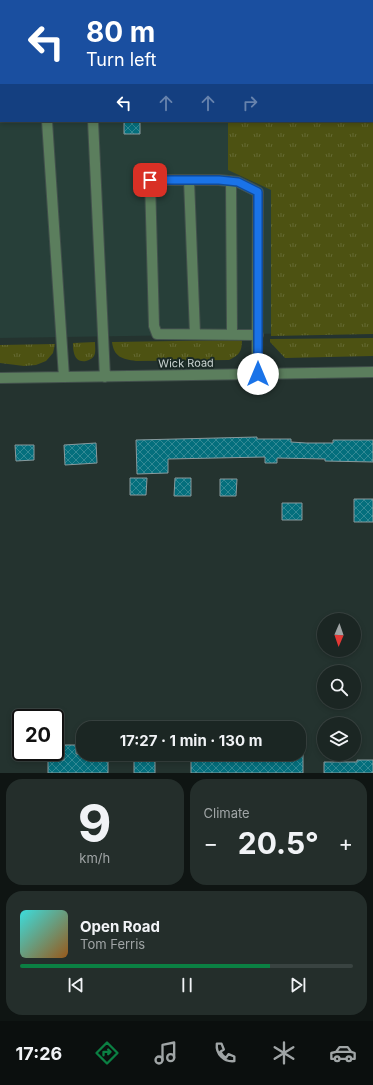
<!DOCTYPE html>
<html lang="en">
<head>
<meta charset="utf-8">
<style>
	:root { --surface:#1b2623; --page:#242e2b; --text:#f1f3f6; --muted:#a0a5a6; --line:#394341; --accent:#0b8043 }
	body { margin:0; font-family:Inter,sans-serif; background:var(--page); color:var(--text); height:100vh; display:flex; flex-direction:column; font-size:15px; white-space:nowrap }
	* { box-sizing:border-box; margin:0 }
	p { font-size:13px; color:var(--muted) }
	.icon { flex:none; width:22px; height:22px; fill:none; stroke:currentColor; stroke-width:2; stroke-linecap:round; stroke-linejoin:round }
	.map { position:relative; height:773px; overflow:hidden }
	.details { display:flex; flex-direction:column; gap:6px; padding:6px; background:#0f1513; flex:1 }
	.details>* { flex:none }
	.top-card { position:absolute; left:0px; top:0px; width:373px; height:122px; box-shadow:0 2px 6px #0003,0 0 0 1px var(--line); background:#1a4fa0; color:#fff; overflow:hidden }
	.needle { width:26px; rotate:182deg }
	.controls { position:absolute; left:317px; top:613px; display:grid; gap:8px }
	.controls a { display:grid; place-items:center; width:44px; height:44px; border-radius:50%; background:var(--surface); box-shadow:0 2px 6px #0003,0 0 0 1px var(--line); font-size:20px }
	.speed { position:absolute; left:12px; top:709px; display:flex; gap:8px; font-size:20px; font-weight:700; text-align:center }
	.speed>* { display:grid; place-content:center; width:52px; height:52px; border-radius:50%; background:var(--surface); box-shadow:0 2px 6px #0003,0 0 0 1px var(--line); line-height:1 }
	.speed .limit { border:2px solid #111; border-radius:6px; background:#fff; color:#111 }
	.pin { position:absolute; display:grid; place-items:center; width:34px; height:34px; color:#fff; margin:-17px; border-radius:8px; box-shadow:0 2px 6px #0006 }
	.me { position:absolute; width:44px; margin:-22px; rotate:0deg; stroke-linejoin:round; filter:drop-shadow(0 0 3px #0008) }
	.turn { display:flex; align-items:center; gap:14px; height:84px; padding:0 20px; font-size:18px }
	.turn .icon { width:52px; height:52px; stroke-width:2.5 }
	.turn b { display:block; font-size:28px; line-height:34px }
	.lanes { display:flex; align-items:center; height:38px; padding:0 20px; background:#0003; justify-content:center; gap:20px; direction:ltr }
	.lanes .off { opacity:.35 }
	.big { font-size:30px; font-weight:700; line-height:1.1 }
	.details .tile { flex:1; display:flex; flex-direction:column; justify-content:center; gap:6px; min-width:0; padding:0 14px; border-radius:16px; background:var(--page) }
	.details .dial { align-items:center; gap:0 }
	.dial b { font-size:52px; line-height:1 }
	.song { display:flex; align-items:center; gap:12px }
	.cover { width:48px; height:48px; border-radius:6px; background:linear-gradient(135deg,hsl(180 70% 55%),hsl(30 70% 35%)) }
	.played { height:4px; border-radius:2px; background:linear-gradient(90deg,var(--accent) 75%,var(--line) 75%) }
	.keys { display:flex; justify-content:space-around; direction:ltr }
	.heat { display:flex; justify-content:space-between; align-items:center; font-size:22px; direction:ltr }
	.details .tiles { flex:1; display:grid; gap:6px; grid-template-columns:1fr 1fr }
	.tile:last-child { grid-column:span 2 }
	.trip { position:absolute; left:76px; top:721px; width:230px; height:40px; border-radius:16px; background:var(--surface); box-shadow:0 2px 6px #0003,0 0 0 1px var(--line); font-weight:700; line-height:40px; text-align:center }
	.menu { display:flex; height:64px; justify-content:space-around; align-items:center; background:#0b0f0e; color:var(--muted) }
	.menu .icon { width:28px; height:28px }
	.menu .selected { color:var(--accent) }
	.menu b { font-size:18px; color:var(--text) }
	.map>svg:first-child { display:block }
</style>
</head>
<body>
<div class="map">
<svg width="373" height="773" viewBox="0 0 373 773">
	<defs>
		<pattern id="grass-tufts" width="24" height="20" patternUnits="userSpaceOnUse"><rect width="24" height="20" fill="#4d5212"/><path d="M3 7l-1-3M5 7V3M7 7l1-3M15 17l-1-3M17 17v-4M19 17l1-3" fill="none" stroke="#656a33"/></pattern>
		<pattern id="building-cross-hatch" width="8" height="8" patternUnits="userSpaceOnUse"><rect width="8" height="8" fill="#046f7d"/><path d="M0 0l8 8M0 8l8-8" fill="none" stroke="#338994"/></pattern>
	</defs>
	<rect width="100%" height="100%" fill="#24332f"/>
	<path fill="#273f39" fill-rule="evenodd" d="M0 0H373V332L0 338ZM1 1H372V121H1Z"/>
	<path fill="url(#grass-tufts)" d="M201 0H373V334L271 336V190L228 170V121H372V1H201Z
		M373 338V356L285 358 270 342V339Z
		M242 340C242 352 239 355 229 360L136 361C122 359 114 357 112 342Z
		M95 342C95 347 96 352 94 356 92 359 89 360 86 361 74 363 73 351 73 343Z
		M55 344 53 353 46 361 36 365 24 366 0 363V345Z"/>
	<path fill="url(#building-cross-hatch)" stroke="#889a9d" d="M124 121H140V134H124Z
		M257 437V439H291V442L306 443H333V440H373V462L325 461V459L277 458V463H265V457L168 459V473L137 474 136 440Z
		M96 443 97 463 65 465 64 445Z
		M15 445H34V460L16 461Z
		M130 478H147L146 495H130Z
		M175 478H191V496H174Z
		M220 479H237L236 496H220Z
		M354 499H373V522H354Z
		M282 503H302V520H282Z
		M63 745H76V754H108V773H48V761L64 760Z
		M134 754H155V773H134Z
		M222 754H303V773H191V755Z
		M357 760H373V773H324V762H357Z"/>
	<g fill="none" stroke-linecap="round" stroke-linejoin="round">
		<defs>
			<path id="minor" d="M47 121 64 377
				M93 121 105 377
				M189 180 195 334
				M231 181 232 334
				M257 374 258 192 238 182 219 180H150L154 326 157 334 258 335
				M0 378 373 372"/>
		</defs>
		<use href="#minor" stroke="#42504c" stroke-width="12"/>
		<use href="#minor" stroke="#5b7e5d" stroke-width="10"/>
	</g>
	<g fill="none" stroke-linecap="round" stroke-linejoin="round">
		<defs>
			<path id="route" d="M150 180H219L238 182 258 192V374"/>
		</defs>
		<use href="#route" stroke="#114b97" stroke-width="10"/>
		<use href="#route" stroke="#1a73e8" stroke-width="7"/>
	</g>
	<g text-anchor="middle" stroke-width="4" stroke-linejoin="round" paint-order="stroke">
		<g font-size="11" fill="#cad3d1" stroke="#1a2925">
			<text transform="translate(186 363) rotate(-1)" y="4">Wick Road</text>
		</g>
	</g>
</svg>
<div class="controls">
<a><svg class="needle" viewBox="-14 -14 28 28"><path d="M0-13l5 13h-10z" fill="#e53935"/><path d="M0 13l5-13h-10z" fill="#a0a5a6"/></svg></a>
<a><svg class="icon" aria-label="search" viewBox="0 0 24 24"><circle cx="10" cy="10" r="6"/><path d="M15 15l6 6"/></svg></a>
<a><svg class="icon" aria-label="layers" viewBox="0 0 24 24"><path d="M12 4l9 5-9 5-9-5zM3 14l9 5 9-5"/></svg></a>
</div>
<div class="speed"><div class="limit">20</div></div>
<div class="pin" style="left:150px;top:180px;background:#d93025"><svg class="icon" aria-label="arrive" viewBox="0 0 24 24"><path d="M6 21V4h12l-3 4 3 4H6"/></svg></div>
<svg class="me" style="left:258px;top:374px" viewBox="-20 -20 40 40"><circle r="19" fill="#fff"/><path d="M0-13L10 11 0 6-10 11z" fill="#1a73e8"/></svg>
<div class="trip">17:27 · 1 min · 130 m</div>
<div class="top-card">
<div class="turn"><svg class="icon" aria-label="left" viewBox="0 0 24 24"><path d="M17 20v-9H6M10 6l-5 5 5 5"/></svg><div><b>80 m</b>Turn left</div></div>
<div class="lanes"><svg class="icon" aria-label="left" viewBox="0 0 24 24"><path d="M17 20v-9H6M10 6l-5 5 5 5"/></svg><svg class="icon off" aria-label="ahead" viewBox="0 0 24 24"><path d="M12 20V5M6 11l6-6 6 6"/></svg><svg class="icon off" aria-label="ahead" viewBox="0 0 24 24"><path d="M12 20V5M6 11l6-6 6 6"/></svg><svg class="icon off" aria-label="right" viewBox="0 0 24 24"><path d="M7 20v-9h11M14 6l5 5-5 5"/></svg></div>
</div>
</div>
<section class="details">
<div class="tiles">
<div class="tile dial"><b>9</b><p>km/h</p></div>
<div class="tile"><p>Climate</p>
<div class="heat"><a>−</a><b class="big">20.5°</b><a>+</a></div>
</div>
<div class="tile">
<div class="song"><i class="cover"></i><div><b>Open Road</b><p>Tom Ferris</p></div></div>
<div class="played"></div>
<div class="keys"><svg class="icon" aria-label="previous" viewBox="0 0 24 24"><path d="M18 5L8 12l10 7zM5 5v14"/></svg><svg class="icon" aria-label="pause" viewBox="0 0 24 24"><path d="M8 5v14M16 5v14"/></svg><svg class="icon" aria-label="next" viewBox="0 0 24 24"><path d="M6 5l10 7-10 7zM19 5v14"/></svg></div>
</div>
</div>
</section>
<nav class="menu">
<b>17:26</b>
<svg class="icon selected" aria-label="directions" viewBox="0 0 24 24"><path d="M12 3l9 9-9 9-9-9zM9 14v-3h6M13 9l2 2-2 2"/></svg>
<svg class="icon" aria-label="music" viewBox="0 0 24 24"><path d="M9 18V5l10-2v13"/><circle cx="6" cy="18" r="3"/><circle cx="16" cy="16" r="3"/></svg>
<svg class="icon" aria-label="phone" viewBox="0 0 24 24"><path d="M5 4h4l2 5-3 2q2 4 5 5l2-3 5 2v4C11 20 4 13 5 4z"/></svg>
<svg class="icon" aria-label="climate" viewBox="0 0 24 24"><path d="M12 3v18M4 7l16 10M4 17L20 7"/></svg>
<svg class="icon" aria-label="car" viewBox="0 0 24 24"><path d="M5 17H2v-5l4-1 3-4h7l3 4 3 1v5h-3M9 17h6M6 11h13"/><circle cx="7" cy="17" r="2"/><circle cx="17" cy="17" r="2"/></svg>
</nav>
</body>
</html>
